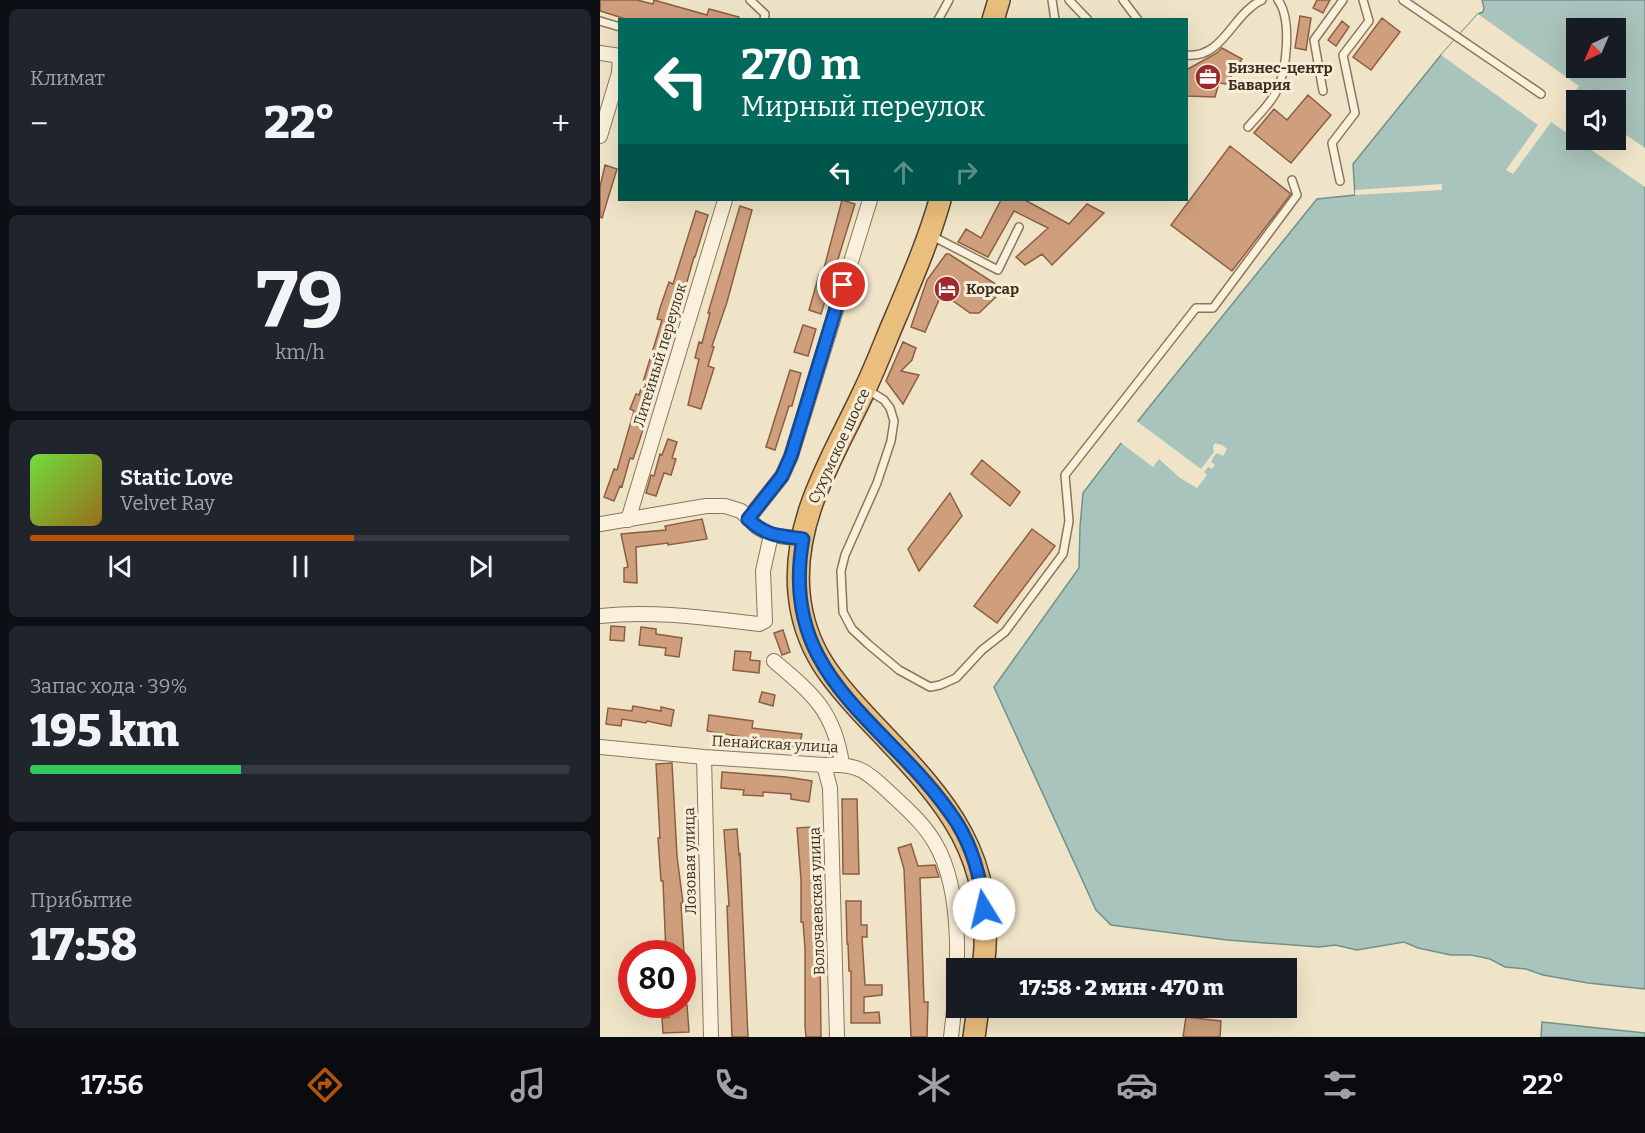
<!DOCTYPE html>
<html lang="ru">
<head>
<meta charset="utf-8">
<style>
	:root { --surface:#171b24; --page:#20242c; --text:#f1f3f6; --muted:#9ea1a6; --line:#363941; --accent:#b45309 }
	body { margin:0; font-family:Bitter,serif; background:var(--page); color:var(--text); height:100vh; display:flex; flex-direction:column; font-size:22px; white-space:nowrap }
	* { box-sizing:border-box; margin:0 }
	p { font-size:20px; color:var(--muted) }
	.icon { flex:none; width:33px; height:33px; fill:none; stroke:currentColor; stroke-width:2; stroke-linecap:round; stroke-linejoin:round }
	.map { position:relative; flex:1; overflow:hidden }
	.details { display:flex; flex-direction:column; gap:9px; padding:9px; background:#0d0f14; width:600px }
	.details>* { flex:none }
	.top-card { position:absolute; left:18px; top:18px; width:570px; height:183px; border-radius:0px; box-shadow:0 6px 24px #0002; background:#00695c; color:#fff; overflow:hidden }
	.needle { width:39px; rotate:224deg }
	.controls { position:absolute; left:966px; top:18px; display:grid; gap:12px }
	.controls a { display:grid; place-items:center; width:60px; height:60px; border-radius:0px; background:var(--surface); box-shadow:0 6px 24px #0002; font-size:30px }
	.speed { position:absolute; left:18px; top:940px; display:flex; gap:12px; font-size:30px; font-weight:700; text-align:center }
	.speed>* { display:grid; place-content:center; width:78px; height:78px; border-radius:50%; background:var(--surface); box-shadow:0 6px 24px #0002; line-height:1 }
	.speed .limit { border:9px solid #d22; background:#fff; color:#111 }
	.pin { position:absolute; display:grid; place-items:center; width:51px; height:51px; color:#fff; margin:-26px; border:3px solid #fff; border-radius:50%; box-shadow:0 2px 6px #0007 }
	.me { position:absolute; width:66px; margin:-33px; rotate:351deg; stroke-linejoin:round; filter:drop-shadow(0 0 4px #0008) }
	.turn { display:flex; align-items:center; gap:21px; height:126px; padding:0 24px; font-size:27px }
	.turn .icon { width:78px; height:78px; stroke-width:2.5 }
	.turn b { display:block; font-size:42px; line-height:51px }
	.lanes { display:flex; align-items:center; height:57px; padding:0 24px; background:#0003; justify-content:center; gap:30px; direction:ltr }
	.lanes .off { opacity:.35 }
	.big { font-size:45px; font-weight:800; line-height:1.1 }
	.details .tile { flex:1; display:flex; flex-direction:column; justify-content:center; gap:9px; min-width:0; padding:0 21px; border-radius:9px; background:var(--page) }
	.details .dial { align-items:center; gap:0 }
	.dial b { font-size:78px; line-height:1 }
	.song { display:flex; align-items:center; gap:18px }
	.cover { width:72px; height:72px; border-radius:9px; background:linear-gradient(135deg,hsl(100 70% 55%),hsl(40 70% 35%)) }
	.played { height:6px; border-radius:3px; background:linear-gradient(90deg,var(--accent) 60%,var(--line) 60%) }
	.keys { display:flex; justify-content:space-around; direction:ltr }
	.heat { display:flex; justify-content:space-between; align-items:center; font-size:33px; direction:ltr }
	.charge { height:9px; border-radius:4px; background:linear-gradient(90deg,#34c759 39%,var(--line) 0) }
	.trip { position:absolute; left:346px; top:958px; width:351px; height:60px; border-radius:0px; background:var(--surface); box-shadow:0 6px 24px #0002; font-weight:800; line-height:60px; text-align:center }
	.tabs { display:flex; height:96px; justify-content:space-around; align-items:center; background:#090b0e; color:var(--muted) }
	.tabs .icon { width:42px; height:42px }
	.tabs .on { color:var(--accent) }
	.tabs b { font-size:27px; color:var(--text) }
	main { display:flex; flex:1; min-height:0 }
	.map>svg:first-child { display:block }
</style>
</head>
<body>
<main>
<section class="details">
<div class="tile"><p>Климат</p>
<div class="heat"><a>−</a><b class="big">22°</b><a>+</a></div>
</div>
<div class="tile dial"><b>79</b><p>km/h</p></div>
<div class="tile">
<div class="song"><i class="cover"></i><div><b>Static Love</b><p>Velvet Ray</p></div></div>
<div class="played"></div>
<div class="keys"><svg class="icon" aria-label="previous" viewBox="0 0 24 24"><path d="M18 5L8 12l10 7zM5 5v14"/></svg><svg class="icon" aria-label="pause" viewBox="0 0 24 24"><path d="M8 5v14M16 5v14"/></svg><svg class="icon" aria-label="next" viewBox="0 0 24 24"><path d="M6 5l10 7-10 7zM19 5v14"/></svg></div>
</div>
<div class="tile"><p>Запас хода · 39%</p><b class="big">195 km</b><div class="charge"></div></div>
<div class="tile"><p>Прибытие</p><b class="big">17:58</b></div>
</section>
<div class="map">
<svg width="1045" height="1037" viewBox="0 0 1045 1037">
	<rect width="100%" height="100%" fill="#f0e4c8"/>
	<path fill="#a9c4bc" stroke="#6f938a" stroke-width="1.5" fill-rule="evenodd" d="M882 0H1045V989L988 983 943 975 926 969 905 967 890 959 871 955H851L818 948 804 942 757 950 735 945 719 947 627 940 511 925 496 910 394 687 479 568 480 527 483 493 538 421 717 199 755 195 753 164 841 55 878 14 883 12 884 8ZM976 28H1016V68H976ZM976 100H1016V140H976Z
		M942 1022 1045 1033V1037H941Z"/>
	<path fill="#f0e4c8" d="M878 14 979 86 971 97 976 101V140H1016V128L1045 148V187L951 122 913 174 906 170 938 125 841 55Z
		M842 184V190L755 195V190Z
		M535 420 601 469 614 452 613 446 615 443 622 445 627 449 623 456 617 453 614 456 611 462 615 465 612 469 608 467 604 472 607 475 597 488 580 478 559 459 553 467 520 442Z"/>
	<path fill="#cf9f7d" stroke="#8d5f41" stroke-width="1.5" d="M0 0H37L53 4 54 0 107 15 109 9 139 17V20H29L0 11Z
		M717 0H730L723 13 713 8Z
		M700 16 711 18 706 50 695 48Z
		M782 18 800 32 771 70 753 57Z
		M742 21 749 27 736 46 728 40Z
		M622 48 642 59 626 84 619 83 615 97 586 96V70L617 53Z
		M708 95 731 115 691 163 654 133 674 109 687 120Z
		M630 146 691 194 632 271 571 225Z
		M5 165 17 169 2 218 0 217V187Z
		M242 200 255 204 221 314 209 310 219 275 222 276Z
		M401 200H425L469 224 487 204 504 213 452 265 442 254 425 265 416 257 448 228 414 211 388 257 358 242 366 229 381 238Z
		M140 206 152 210 127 302 112 346 114 347 108 366 114 368 101 409 88 405 99 359 95 358 99 342 102 343 110 313H108Z
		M96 211 108 215 95 257H94L68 349H66L60 364 51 394 49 393 40 421 45 423 39 442 33 459 30 458 22 487 20 486 14 501 4 497 14 469 17 470 34 411 30 409 36 394 39 395 62 320 57 319 60 308 69 282 73 284Z
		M346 254H349L397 285 396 297 379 313H370L342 293 325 332 311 327 327 280Z
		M203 325 216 329 208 356 194 352Z
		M303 342 316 348 312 360 301 371 319 375 303 404 286 381Z
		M190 370 201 373 192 406H189L175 450 166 447Z
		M68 439 77 442 72 458 76 459 71 475 64 473 56 496 46 493 51 475 54 476 60 454 62 455Z
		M382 460 420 492 410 506 371 474Z
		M350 493 362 516 319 571 308 549Z
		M102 519 107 539 68 545V543L36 547 37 583 24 582V568L28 567 21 534 66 530 65 526Z
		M432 529 455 546 397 623 374 606Z
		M11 626 25 627 24 641 10 640Z
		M41 627 56 629V634L82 638 79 657 65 655 66 648 39 645Z
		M183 630 190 652 182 655 174 633Z
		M135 651 151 652 150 660 160 661 159 673 133 670Z
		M162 692 175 695 173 706 159 702Z
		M33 706 61 711V707L74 710 71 726 47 721 46 723 22 719 21 726 6 724 8 708 32 711Z
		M109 715 153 721 152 728 202 734 199 748 159 742 160 740 107 731Z
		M72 763 77 856 83 903H81L84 954H66L63 881H61L58 838H60L56 764Z
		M122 772 186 777 212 781 209 802 191 799V794L163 792V796L143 795 144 790 121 788Z
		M242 799H257L259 874H243Z
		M212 827 213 845 216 844 217 853H213V870L217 955H220L221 1037H206L205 1026V948L203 922H201V880L197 828Z
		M137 829 139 855 140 854 148 1037H132L131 1011 127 906H129L124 830Z
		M311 844 318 866 335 865 339 877 320 878 324 1002H328L327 1037H311L304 869 298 848Z
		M246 901H261V925H267V937H262L265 985H282V995L264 997V1013L279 1012 280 1023H251V971H249L248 944H247Z
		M68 1005H87L89 1032 63 1033 62 1018 69 1017Z
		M586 1017 621 1021 620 1037H583Z"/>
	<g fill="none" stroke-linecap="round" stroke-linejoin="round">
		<defs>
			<path id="service" d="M150 0 165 14 164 20
				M452 0 455 20
				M469 0 488 20
				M523 0 538 20
				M803 0 941 94
				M338 20 349 0
				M0 21 20 27
				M586 55C618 59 630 24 650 8 653 5 658 2 662 0
				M723 91 714 40 743 0
				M648 127C657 116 671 104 677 90 687 69 692 19 678 0
				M740 181 732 143 755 113 743 55 769 21 763 0
				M332 236 398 270 419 227
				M268 390 284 400 290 408 294 421 291 441 277 483 245 555 241 571 243 612 252 629 268 644 299 670 330 687 340 685 356 678 382 650 405 632 463 554 469 521 465 475 596 308H613L697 195 692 180"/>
			<path id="minor" d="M0 53 20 56 19 73 0 136
				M148 519 182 476 191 456 270 200
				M28 520 125 200
				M0 524 106 506H125L141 511 157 527 171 535 203 539
				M0 616C53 610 107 618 159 624L165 621 163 571 171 535
				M174 661C213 694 234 711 242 764
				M0 747 104 757 224 765C260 763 267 772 292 795 308 810 324 824 335 843 365 894 358 980 351 1037
				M104 757 111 1037
				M224 765 230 788 237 1037"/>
			<path id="trunk" d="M393 20 399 0
				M340 200C329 239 313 276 297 314 286 339 277 364 265 389 235 454 192 518 199 593 204 649 233 682 270 721 344 799 398 852 383 969
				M374 1037 378 1008"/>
		</defs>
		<use href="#service" stroke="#8d765c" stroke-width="10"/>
		<use href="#minor" stroke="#8d765c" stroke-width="16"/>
		<use href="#trunk" stroke="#5b4430" stroke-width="24"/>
		<use href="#service" stroke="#faf1dc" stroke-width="7"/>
		<use href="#minor" stroke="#faf1dc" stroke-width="14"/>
		<use href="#trunk" stroke="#eabe7c" stroke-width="21"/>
	</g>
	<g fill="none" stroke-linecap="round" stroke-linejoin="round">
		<defs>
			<path id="route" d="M243 285 191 456 182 476 148 519C165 536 181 536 203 539 177 681 291 721 357 823 373 849 381 879 384 909"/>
		</defs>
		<use href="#route" stroke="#114b97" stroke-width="15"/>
		<use href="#route" stroke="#1a73e8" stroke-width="10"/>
	</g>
	<defs>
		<symbol id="office-disc" viewBox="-11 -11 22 22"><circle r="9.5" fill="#9e2a2b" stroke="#f7eed8"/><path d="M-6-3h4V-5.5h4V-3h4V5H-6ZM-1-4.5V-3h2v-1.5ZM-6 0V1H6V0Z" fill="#fff"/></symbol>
		<symbol id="hotel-disc" viewBox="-11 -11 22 22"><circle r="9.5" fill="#9e2a2b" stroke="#f7eed8"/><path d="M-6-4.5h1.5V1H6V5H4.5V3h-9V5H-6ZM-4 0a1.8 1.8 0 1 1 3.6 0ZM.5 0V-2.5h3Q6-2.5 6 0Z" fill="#fff"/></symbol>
	</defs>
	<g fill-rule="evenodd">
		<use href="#office-disc" x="593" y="62" width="30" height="30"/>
		<use href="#hotel-disc" x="332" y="274" width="30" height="30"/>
	</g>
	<g text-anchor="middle" stroke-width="6" stroke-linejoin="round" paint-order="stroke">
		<g font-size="15" font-weight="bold" fill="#3d2e20" stroke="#f7eed8" text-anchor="start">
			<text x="628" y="73">Бизнес-центр<tspan x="628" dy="17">Бавария</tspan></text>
			<text x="366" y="294">Корсар</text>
		</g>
		<g font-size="15" fill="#3d2e20" stroke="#f7eed8">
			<text transform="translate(60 355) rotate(-73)" y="5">Литейный переулок</text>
			<text transform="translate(239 446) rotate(-65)" y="5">Сухумское шоссе</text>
			<text transform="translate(175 744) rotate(3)" y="5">Пенайская улица</text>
			<text transform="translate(90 861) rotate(-91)" y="5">Лозовая улица</text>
			<text transform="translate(217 901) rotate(-92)" y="5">Волочаевская улица</text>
		</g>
	</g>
</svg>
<div class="controls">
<a><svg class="needle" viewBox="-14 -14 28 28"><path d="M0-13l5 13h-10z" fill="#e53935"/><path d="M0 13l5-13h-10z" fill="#9ea1a6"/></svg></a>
<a><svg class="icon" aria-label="sound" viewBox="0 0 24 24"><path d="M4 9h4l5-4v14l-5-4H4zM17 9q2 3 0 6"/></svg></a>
</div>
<div class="speed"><div class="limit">80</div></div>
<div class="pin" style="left:243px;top:285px;background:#d93025"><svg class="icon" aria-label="arrive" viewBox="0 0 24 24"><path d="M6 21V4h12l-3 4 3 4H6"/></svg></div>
<svg class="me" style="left:384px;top:909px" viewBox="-20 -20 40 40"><circle r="19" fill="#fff"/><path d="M0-13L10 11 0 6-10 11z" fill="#1a73e8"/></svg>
<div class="trip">17:58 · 2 мин · 470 m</div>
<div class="top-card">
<div class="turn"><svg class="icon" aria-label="left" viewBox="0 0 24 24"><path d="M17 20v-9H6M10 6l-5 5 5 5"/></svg><div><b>270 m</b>Мирный переулок</div></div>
<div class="lanes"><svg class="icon" aria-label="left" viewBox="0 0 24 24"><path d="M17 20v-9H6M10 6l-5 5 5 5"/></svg><svg class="icon off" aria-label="ahead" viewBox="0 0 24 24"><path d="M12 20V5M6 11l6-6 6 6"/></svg><svg class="icon off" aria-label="right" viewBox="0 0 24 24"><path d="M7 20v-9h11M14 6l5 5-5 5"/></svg></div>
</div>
</div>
</main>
<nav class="tabs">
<b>17:56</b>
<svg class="icon on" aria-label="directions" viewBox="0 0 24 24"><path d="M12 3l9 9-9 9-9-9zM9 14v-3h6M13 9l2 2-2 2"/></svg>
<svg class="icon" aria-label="music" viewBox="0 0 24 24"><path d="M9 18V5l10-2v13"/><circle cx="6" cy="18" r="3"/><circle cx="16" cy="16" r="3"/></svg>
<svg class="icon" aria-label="phone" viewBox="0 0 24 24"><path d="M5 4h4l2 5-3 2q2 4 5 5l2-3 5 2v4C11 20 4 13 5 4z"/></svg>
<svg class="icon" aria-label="climate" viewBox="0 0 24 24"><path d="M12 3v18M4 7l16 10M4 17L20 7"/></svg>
<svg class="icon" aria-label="car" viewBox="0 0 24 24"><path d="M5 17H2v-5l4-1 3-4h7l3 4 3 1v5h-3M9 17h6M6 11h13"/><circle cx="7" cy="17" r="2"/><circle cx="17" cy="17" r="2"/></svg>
<svg class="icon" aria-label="filters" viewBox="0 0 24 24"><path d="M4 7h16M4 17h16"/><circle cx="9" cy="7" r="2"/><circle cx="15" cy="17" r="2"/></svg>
<b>22°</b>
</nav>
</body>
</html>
